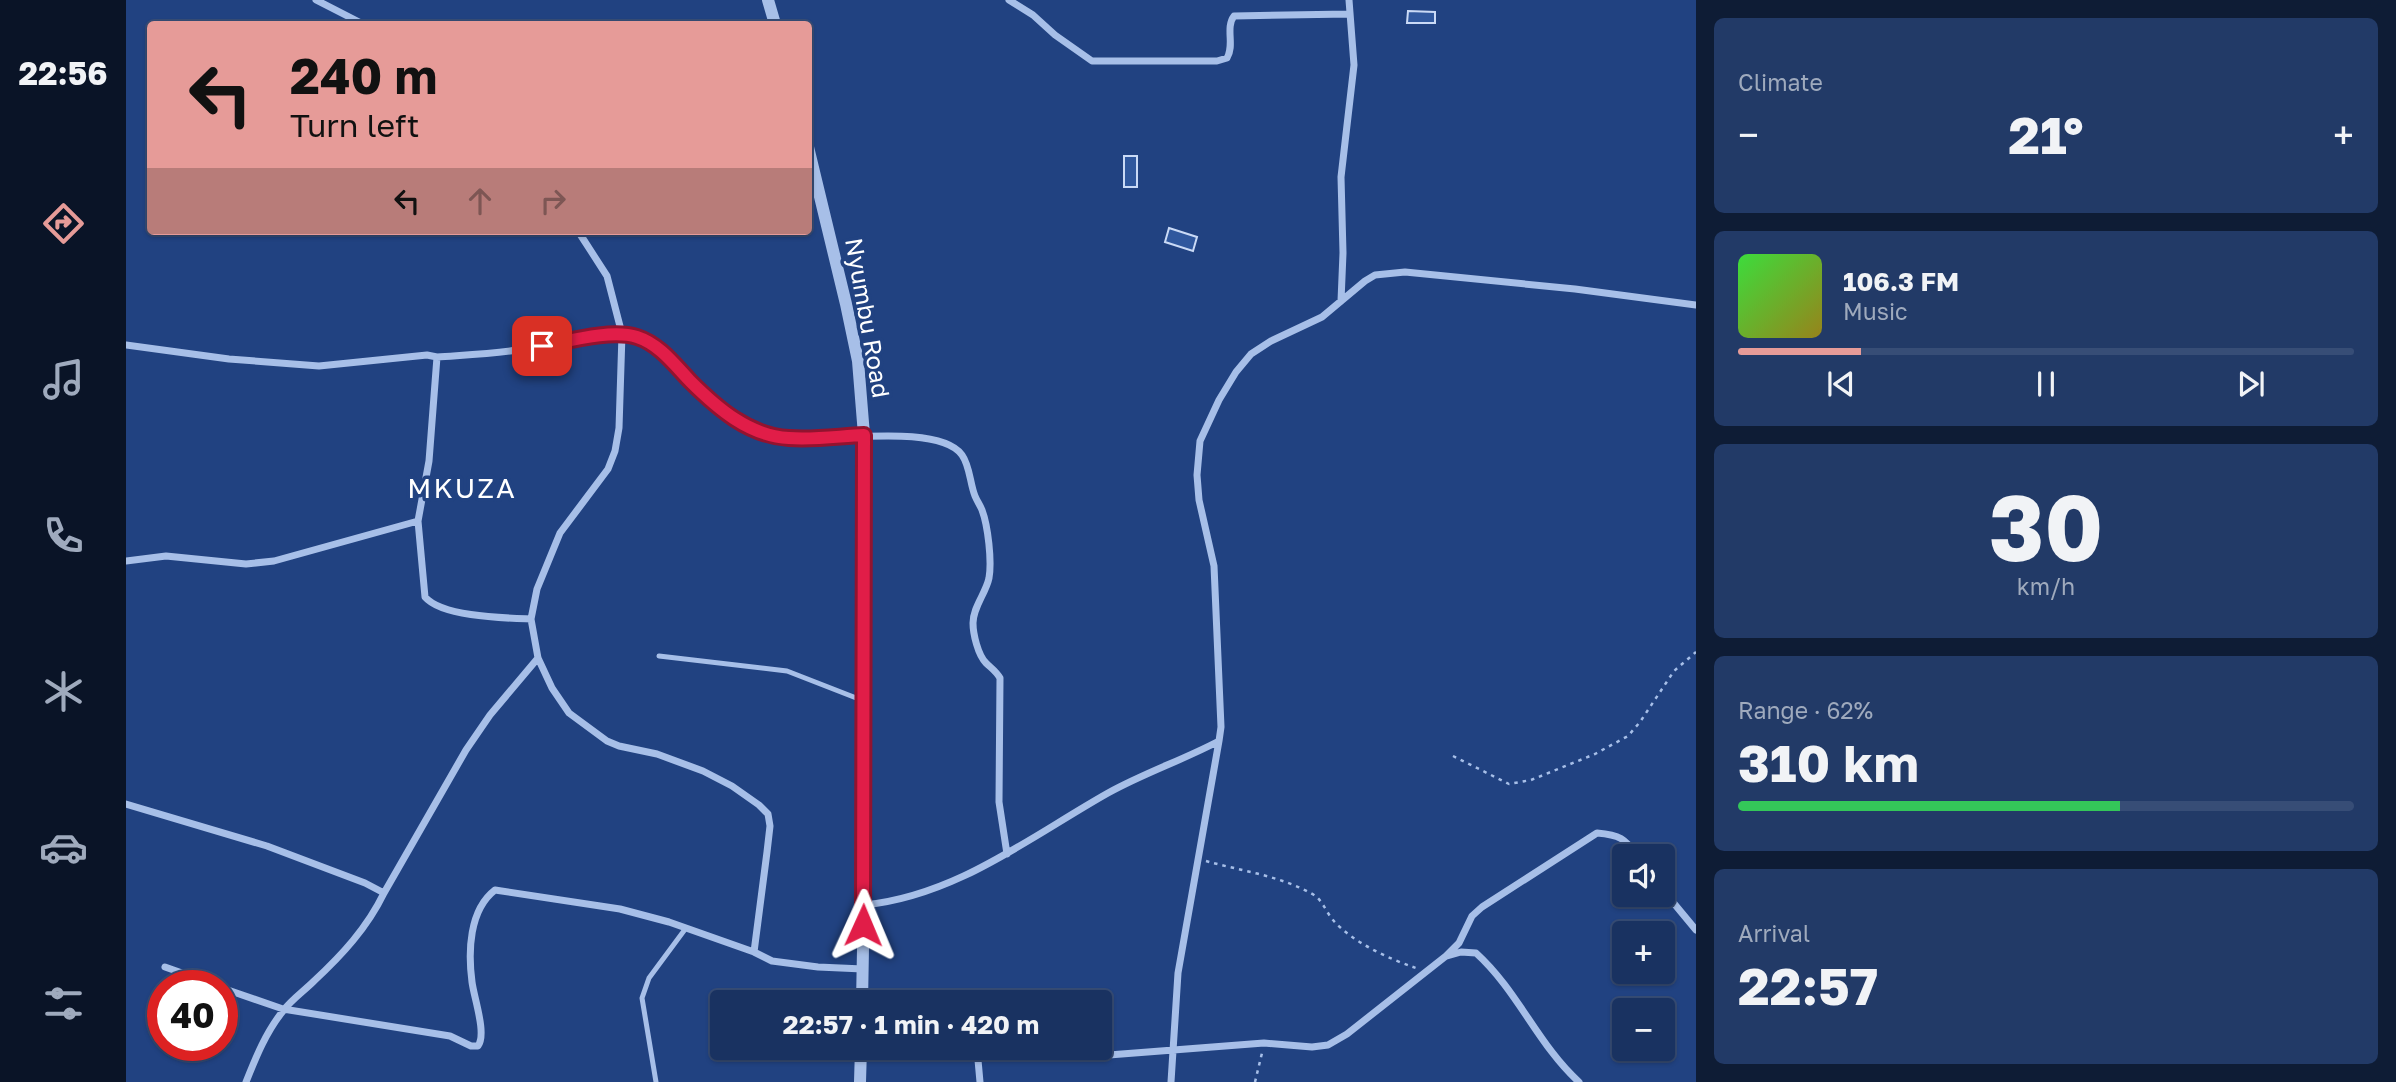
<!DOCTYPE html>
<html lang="en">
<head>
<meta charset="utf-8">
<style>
	:root { --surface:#193261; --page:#223a67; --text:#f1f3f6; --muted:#9faabd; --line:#374d76; --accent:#e69b98 }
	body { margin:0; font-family:"Golos Text",sans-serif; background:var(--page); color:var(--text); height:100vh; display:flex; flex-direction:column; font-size:26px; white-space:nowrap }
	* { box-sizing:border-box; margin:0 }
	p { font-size:23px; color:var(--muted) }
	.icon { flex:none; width:38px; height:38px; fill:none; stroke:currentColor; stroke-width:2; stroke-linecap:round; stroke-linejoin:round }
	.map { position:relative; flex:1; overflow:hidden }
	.panel { display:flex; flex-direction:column; gap:18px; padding:18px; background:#0e1c35; width:700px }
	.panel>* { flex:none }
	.banner { position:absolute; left:21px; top:21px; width:665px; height:214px; border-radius:7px; box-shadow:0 2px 5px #0004,0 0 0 2px var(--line); background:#e69b98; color:#111; overflow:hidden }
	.buttons { position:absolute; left:1486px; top:844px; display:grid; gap:14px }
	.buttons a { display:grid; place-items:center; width:63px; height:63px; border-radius:7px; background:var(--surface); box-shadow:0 2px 5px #0004,0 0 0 2px var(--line); font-size:35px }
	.speed { position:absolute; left:21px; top:970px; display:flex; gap:14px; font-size:35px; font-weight:700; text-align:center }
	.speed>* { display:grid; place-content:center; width:91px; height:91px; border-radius:50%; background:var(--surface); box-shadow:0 2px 5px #0004,0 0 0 2px var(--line); line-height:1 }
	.speed .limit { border:10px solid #d22; background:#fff; color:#111 }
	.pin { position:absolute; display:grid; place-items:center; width:60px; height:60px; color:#fff; margin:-30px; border-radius:14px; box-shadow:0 4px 10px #0006 }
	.me { position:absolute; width:77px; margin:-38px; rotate:1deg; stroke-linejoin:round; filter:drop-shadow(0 0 5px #0008) }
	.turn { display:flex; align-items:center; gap:24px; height:147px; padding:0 28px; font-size:32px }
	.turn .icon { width:91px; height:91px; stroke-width:2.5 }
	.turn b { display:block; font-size:49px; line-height:60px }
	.lanes { display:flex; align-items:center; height:66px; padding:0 28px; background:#0003; justify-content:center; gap:35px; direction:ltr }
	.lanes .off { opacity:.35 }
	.big { font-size:52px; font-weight:700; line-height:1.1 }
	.panel .card { flex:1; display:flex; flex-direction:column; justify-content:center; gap:10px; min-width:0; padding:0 24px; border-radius:10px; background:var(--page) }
	.panel .dial { align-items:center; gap:0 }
	.dial b { font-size:91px; line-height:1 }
	.song { display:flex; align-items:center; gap:21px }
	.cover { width:84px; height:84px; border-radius:10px; background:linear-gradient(135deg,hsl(120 70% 55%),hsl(50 70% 35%)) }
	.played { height:7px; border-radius:4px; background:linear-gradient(90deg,var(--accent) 20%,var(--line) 20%) }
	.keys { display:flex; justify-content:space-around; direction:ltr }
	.heat { display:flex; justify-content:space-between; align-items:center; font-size:38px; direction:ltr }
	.charge { height:10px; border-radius:5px; background:linear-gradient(90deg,#34c759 62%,var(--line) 0) }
	.trip { position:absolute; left:584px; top:990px; width:402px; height:70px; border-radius:7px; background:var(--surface); box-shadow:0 2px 5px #0004,0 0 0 2px var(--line); font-weight:700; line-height:70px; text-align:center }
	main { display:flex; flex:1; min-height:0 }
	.menu { display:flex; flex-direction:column; width:126px; justify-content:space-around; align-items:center; background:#0a1427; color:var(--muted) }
	.menu .icon { width:49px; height:49px }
	.menu .current { color:var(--accent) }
	.menu b { font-size:32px; color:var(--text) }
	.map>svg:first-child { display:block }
</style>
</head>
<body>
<main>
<nav class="menu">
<b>22:56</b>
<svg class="icon current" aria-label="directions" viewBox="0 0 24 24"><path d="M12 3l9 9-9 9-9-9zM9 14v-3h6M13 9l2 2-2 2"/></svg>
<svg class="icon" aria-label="music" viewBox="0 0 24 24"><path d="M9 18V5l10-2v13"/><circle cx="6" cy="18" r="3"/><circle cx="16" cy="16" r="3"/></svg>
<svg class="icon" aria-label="phone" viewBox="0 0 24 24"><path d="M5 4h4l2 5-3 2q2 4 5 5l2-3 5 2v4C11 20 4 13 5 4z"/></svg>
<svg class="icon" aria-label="climate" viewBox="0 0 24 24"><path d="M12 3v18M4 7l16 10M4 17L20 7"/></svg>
<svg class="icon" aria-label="car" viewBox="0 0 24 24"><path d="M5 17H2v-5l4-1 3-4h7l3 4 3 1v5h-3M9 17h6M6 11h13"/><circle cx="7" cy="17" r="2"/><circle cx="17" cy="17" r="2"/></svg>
<svg class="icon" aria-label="filters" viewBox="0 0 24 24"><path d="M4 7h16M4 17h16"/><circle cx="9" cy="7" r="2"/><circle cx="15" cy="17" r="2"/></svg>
</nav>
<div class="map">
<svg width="1570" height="1082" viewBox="0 0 1570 1082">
	<rect width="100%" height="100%" fill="#214281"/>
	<path fill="#30589e" stroke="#cadaf6" stroke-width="2" d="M1282 11 1309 12V23H1281Z
		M998 156H1011V187H998Z
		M1043 228 1071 237 1067 251 1039 242Z"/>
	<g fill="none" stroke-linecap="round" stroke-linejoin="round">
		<path stroke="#a7bfe8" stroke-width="2.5" stroke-dasharray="3.5 5" stroke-linecap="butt" d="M1327 756 1383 784 1405 780 1469 754 1502 736 1514 722 1548 671 1570 652
			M1080 861C1115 871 1156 876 1188 895 1197 901 1200 912 1207 920 1226 942 1263 959 1290 968
			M1129 1082 1136 1053"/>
		<path stroke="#a7bfe8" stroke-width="5" d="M533 656 661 671 738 701
			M530 1082 516 998 523 978 560 928"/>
		<path stroke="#a7bfe8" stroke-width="7" d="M190 0 237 24
			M883 0 907 15 929 35 966 61H1091L1101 58C1109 45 1099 28 1108 16L1223 14
			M452 231 481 276 496 334 493 428 489 451 482 469 434 533 411 589 405 619 412 658 426 688 443 713 481 741 493 746 531 754 577 771 606 786 633 805 642 814 644 826 641 852 628 952
			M1215 301 1217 253 1215 177 1228 65 1223 0
			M0 345 103 359 193 366 301 355 311 357C338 355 364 354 391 350 427 345 469 330 506 336 537 341 562 382 585 403 606 421 634 435 661 438 699 443 812 422 836 455 844 466 844 484 849 496 851 501 854 505 856 510 862 526 866 561 863 578 860 593 847 607 847 623 847 634 852 655 860 663 865 668 870 671 874 678L873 802 881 854
			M311 357 303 461 292 521 299 597C316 617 379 618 405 619
			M0 561 40 556 120 564 148 561 292 521
			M0 804 141 846 239 883 258 893 340 750 364 715 412 658
			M1536 889 1570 930
			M738 905C830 896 904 837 982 793 1018 773 1057 760 1093 741L1095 727 1088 566 1073 500 1071 475 1074 441 1093 400 1110 372 1125 354 1145 341 1196 317 1239 281 1249 275 1279 272 1449 289 1570 305
			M1321 956 1335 952 1350 953C1392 991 1412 1045 1453 1082
			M39 967 90 985
			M96 988 157 1009 324 1036 345 1046H352C361 1034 348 998 346 982 342 952 343 910 369 890L494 909 543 922 628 952 646 961 692 967 737 969
			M874 1048 957 1057 1138 1043 1186 1047 1202 1045 1221 1034 1320 956 1333 943 1346 916 1356 907 1471 833C1494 835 1498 838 1512 856
			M120 1082C130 1057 140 1032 157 1011 165 1000 178 991 188 981 216 955 241 928 258 893
			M854 1082 852 1060 855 1052 863 1048
			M1045 1082 1052 973 1093 741"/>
		<path stroke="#a7bfe8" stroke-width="12" d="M642 0 649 24
			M682 147 720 304 732 361 738 435 739 841 736 1003
			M734 1082 735 1048"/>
	</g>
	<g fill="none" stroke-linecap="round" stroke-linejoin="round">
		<defs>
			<path id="route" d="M416 346C443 341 485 329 511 337 533 344 548 364 564 381 591 408 623 436 663 438 688 440 714 436 738 435L737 925"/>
		</defs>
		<use href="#route" stroke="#92132f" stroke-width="18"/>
		<use href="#route" stroke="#e11d48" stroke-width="12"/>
	</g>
	<g text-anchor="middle" stroke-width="7" stroke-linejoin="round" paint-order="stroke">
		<g font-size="24" fill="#fff" stroke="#214281">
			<text transform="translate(741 318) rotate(80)" y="8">Nyumbu Road</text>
		</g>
		<g font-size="28" letter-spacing="2" fill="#fff" stroke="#214281">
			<text x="336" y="498">MKUZA</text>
		</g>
	</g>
</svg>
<div class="buttons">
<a><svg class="icon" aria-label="sound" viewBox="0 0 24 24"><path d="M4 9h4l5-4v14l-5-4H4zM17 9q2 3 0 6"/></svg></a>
<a>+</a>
<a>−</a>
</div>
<div class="speed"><div class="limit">40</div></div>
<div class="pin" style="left:416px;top:346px;background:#d93025"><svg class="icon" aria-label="arrive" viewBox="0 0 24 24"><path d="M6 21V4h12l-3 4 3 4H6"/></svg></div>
<svg class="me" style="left:737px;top:925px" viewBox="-20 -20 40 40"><path d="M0-17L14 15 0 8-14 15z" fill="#e11d48" stroke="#fff" stroke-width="4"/></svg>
<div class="trip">22:57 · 1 min · 420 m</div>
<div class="banner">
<div class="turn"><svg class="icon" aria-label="left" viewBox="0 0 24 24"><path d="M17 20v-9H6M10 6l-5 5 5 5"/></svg><div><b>240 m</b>Turn left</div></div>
<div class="lanes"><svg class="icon" aria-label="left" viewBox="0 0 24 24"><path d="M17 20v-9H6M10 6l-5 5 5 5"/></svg><svg class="icon off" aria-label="ahead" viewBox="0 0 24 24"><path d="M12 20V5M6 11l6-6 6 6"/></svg><svg class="icon off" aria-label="right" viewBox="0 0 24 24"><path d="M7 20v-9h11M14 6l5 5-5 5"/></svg></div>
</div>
</div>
<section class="panel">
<div class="card"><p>Climate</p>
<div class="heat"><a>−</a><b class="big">21°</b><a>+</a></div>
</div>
<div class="card">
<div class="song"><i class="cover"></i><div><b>106.3 FM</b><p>Music</p></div></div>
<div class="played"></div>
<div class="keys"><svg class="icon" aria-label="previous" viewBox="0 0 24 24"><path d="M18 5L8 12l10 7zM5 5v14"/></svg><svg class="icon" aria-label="pause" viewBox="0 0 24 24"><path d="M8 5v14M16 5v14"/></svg><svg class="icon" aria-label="next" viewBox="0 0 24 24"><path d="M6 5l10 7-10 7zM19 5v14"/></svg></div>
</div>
<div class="card dial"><b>30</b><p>km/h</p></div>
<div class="card"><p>Range · 62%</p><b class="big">310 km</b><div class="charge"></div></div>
<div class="card"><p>Arrival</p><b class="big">22:57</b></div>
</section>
</main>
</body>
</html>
